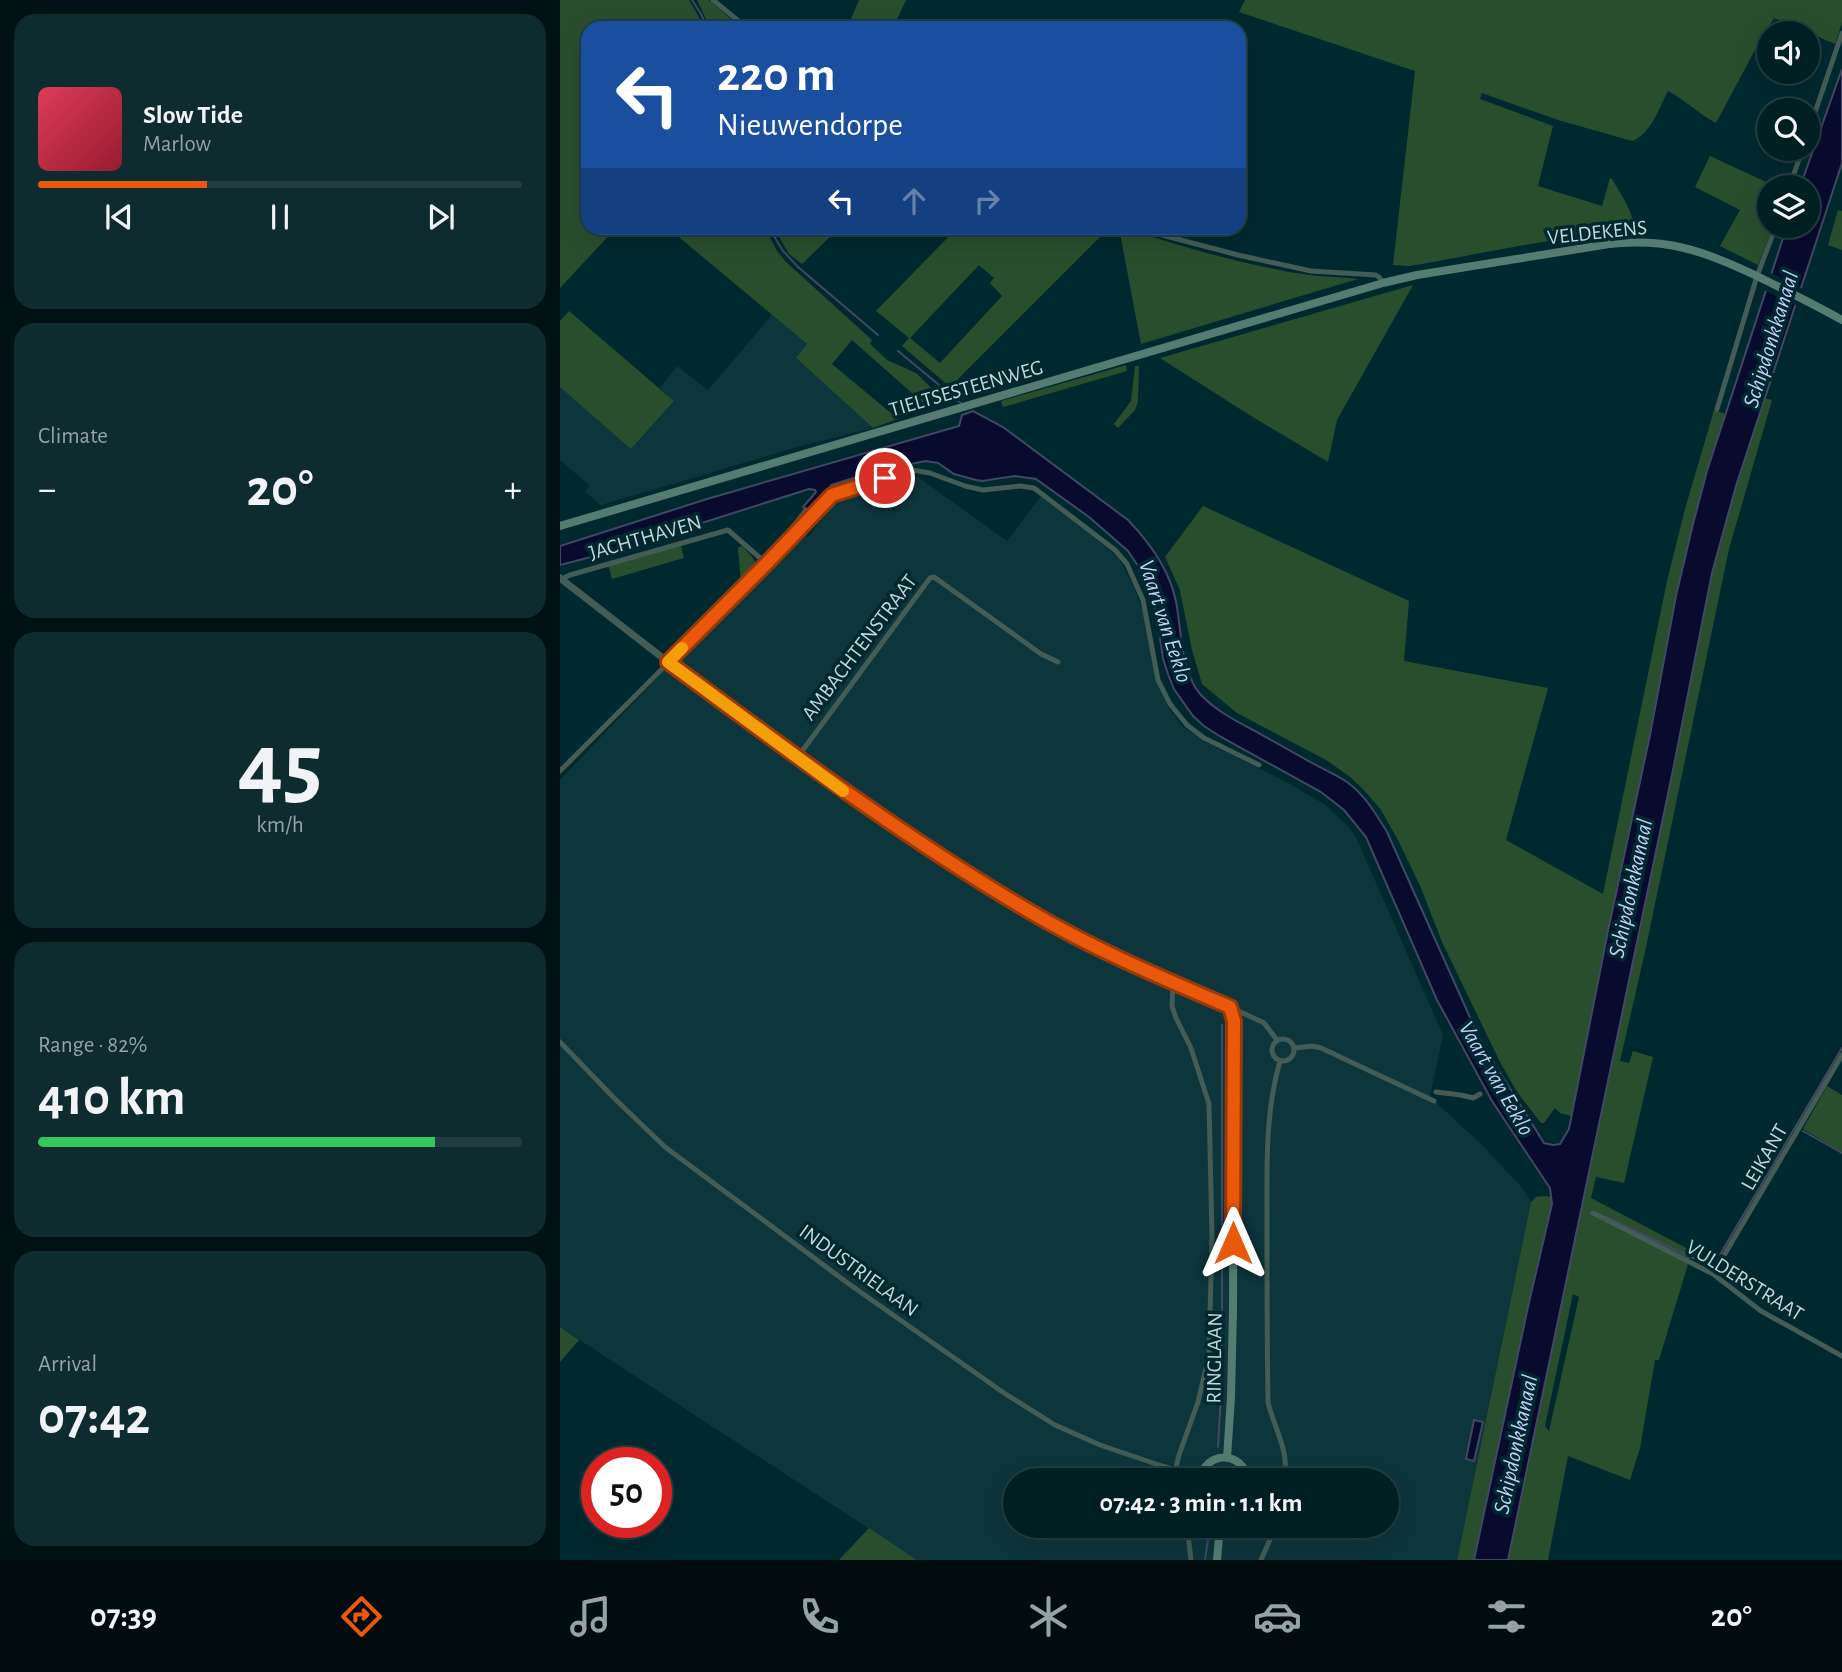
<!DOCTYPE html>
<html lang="en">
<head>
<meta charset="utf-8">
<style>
	:root { --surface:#001f23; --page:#0e2c30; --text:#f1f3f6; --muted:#95a2a6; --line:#223d41; --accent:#ea580c }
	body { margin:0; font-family:"Alegreya Sans",sans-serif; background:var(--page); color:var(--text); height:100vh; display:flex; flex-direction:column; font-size:26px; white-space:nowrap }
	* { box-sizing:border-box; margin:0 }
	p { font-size:23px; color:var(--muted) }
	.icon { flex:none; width:38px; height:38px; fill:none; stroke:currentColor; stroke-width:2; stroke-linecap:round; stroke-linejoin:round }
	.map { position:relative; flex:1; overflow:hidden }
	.sheet { display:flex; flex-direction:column; gap:14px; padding:14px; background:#001113; width:560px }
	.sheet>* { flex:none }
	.guide { position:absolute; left:21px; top:21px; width:665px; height:214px; border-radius:21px; box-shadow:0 7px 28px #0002,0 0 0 2px var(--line); background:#1a4fa0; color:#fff; overflow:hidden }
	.tools { position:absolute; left:1197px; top:21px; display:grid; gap:14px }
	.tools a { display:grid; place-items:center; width:63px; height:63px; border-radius:50%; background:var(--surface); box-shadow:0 7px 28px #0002,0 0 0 2px var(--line); font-size:35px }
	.speed { position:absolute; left:21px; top:1447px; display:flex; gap:14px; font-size:35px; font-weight:700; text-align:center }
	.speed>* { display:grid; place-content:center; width:91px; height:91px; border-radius:50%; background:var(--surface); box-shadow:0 7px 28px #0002,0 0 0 2px var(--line); line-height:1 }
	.speed .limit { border:10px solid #d22; background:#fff; color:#111 }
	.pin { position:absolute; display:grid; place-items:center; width:60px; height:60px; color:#fff; margin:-30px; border:4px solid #fff; border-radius:50%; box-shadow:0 2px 7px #0007 }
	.me { position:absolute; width:77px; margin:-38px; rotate:0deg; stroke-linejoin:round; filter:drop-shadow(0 0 5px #0008) }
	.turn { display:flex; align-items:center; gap:24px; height:147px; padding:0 21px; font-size:32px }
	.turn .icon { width:91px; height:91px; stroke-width:2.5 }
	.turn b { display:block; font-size:49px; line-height:60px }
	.lanes { display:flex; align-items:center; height:66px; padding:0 21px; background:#0003; justify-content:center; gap:35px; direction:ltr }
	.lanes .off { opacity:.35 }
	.big { font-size:52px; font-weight:600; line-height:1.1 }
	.sheet .widget { flex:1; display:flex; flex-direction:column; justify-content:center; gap:10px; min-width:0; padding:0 24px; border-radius:21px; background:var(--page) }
	.sheet .dial { align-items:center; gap:0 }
	.dial b { font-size:91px; line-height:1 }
	.song { display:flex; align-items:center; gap:21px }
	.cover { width:84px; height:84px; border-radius:10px; background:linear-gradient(135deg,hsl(350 70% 55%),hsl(350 70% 35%)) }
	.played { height:7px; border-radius:4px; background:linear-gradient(90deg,var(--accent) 35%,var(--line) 35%) }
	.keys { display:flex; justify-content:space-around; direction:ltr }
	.heat { display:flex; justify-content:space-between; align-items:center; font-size:38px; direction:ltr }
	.charge { height:10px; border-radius:5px; background:linear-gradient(90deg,#34c759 82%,var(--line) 0) }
	.trip { position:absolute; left:443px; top:1468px; width:396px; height:70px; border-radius:35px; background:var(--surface); box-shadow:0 7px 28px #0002,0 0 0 2px var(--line); font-weight:600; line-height:70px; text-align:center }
	.tab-bar { display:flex; height:112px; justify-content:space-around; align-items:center; background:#000c0e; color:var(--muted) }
	.tab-bar .icon { width:49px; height:49px }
	.tab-bar .selected { color:var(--accent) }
	.tab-bar b { font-size:32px; color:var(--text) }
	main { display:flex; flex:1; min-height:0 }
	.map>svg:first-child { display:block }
</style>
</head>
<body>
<main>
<section class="sheet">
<div class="widget">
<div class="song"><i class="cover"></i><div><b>Slow Tide</b><p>Marlow</p></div></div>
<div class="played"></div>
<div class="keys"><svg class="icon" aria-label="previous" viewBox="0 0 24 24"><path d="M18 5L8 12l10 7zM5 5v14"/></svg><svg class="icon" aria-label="pause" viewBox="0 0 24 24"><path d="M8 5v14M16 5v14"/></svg><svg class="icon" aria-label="next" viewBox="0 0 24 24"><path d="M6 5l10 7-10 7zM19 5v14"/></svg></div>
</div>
<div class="widget"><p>Climate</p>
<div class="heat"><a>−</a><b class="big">20°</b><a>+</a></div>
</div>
<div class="widget dial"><b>45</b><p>km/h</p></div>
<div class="widget"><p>Range · 82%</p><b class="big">410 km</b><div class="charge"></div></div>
<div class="widget"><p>Arrival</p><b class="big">07:42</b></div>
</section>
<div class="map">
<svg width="1282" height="1560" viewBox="0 0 1282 1560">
	<rect width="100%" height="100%" fill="#00292f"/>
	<path fill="#0d353c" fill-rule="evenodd" d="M212 315 247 344 237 359 313 428 241 446 41 505 25 492 30 486 0 460V387L72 448 114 401 100 388 117 366 148 390Z
		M358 477 447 541 481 496 550 550 561 562 575 589 584 616 596 679 609 709 623 727 647 743 723 780 764 804 790 828 799 844 883 1035 870 1097 922 1145 964 1190 971 1202 897 1560H357L0 1327V780L99 676 243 534 248 537 277 500ZM455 1480H826V1526H455Z"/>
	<path fill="#294e2e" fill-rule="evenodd" d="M0 0H129L139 17 142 28H28V228H56L0 288Z
		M137 0H149L181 28H150Z
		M299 0H346L333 28H287Z
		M685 0H1282V23L1275 44 1214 18 1195 50 1156 123C1139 114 1125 100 1108 91 1099 108 1091 134 1072 141L998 120 922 93 920 99 993 126 978 186 1042 206 1050 178 1052 179C1062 196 1072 210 1075 230 1003 236 933 251 862 264L848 266 833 265 855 71 679 12Z
		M1150 156 1217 187H1209V226H1213L1198 265 1160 246 1180 210 1135 187Z
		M1278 210 1282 211V250L1268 245Z
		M108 228H205L217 251 226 262 312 340 310 344 327 360 356 373 387 403 370 409 292 340 272 364 338 419 313 428 236 358 247 344Z
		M214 228H279L242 264 229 254Z
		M397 228H549L398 379 410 391 403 398 342 346 349 338 316 311ZM419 265 434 278 430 283 442 296 380 363 350 338Z
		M563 228C624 247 687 266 749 275 765 277 782 277 798 279L581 344 560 233Z
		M853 285 777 420 768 462 691 416 600 358Z
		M9 311 114 401 71 449 0 387V321Z
		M566 365 567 371 443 407 441 401Z
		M575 366H579L578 402 575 410 558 428 554 424 571 401Z
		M1204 398 1212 400 1169 549 1085 952 1060 1061 1069 1063 1073 1051 1093 1057 1064 1183 1036 1177 1031 1198 1132 1251 1099 1360H1095L1080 1448 1070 1480 1008 1456 988 1560H948L1113 770 1152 573 1176 486ZM1013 1294 1019 1297 989 1431 985 1426Z
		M1154 410 1165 414 1147 471 1116 596 1090 735 1011 1116 1000 1113 995 1108 984 1123H981L957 1092 940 1062 882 942 861 888 839 842 821 810 804 790 789 776 766 760 677 713 642 684 632 650 620 590 605 557 643 506 849 601 844 661 988 688 946 840 1043 894 1107 581 1125 509Z
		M120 543 124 558 52 579 48 564Z
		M182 546C199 563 202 567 181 583L178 548Z
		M1267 1086 1282 1095V1152L1243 1129Z
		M985 1196 992 1197V1204L914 1560H897L971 1202 976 1197Z
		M0 1327 19 1340 0 1362Z
		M309 1528 357 1560H279Z"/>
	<path fill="#080b2e" stroke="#404862" stroke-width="2" d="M1282 69V163L1176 486 1152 573 1113 770 948 1560H914L968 1307 992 1204 990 1188 932 1101 877 1000 806 837 784 810 761 792 661 737 644 726 633 716 614 689 608 674 603 658 598 624 590 589 586 578 568 551 529 517 476 479 455 476 422 481 416 480 394 474 378 463 366 461 315 471 271 485 266 493 249 512 243 507 256 492 255 490 249 489 50 552 0 565V546L147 499 399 426 402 415 413 411 443 427 568 520C590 543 610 570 616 602 622 632 620 669 640 694 655 710 674 720 693 730 713 741 734 753 754 764 765 770 777 775 787 782 805 795 816 814 827 832L921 1042 984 1143 993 1145 1000 1144 1009 1129 1049 926 1090 735 1116 596 1133 524 1147 471 1227 226H1248V187H1240Z
		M914 1420 923 1422 914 1461 906 1459Z"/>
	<path fill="#00292f" d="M1207 271 1245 290 1239 307 1202 289Z"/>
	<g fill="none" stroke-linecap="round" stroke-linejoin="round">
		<path stroke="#404862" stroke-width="2" d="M132 0 141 14 147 28
			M209 228 223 251 238 267 318 335
			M338 351 402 404
			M1243 1131 1282 1153
			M1046 1217 1146 1264 1155 1263 1282 1048
			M658 1447 660 1411 662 1306V1025
			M645 1560 650 1526"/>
		<path stroke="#435c56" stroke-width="5" d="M153 0 187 28
			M1248 133 1282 33
			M1229 187 1243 149
			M575 228 678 255 751 271 816 275 819 277 823 283
			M1157 409 1197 276 1216 226
			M233 537 228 533 246 510
			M2 579 10 575 168 530 207 564
			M237 758 370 578 374 577 481 654 498 662
			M0 771 207 564 272 495 352 470 370 473 405 486 423 490 460 486 474 488 555 550 567 564 583 600 598 680 610 704 627 725 644 738 699 765
			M670 1007 704 1023 717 1040
			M712 1050a11 11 0 1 1 22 0a11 11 0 1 1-22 0Z
			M0 1042 55 1099 105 1147 289 1284 444 1393 495 1425 540 1445 602 1466 641 1477
			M735 1048 752 1046 761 1048 874 1101
			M720 1061C705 1113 707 1166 707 1220 707 1281 707 1341 708 1402 713 1426 733 1457 722 1480
			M876 1092 901 1095 913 1098 920 1094
			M1033 1213 1153 1274 1201 1311 1282 1356
			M1153 1274 1282 1055
			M613 1480 619 1455 638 1402 649 1355 652 1237 649 1104 631 1048 616 1018 612 1006 613 982
			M627 1526 631 1560
			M701 1560 716 1526"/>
		<path stroke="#435c56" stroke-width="7" d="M0 578 108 662 237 758 299 803 401 868 470 912 514 936 582 968 670 1007"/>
		<path stroke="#547c73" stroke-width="8" d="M0 526 823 283 857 275 1037 246C1104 235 1146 251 1205 280 1231 293 1257 306 1282 320
			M667 1458 671 1397 673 1310 674 1021 670 1007
			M640 1480C645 1450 683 1450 688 1480
			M657 1560 660 1526"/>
	</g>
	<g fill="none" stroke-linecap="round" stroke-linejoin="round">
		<defs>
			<path id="route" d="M325 478 272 495 206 564 108 662C226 749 343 837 469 911 533 949 602 978 670 1007L674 1021 673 1243"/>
		</defs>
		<use href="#route" stroke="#983908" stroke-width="18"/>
		<use href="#route" stroke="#ea580c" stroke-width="12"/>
		<path stroke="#f59e0b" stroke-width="12" d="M122 648 108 662 283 791"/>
	</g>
	<g text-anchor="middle" stroke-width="7" stroke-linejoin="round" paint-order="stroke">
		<g font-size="21" fill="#c3d8dc" stroke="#00292f">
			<text transform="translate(1037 232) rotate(-6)" y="7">VELDEKENS</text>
			<text transform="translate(406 388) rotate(-16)" y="7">TIELTSESTEENWEG</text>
			<text transform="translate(85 537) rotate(-16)" y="7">JACHTHAVEN</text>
			<text transform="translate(299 647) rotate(-53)" y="7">AMBACHTENSTRAAT</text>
			<text transform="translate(1204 1157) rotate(-60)" y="7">LEIKANT</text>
			<text transform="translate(299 1270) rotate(36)" y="7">INDUSTRIELAAN</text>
			<text transform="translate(1185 1280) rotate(32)" y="7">VULDERSTRAAT</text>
			<text transform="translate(654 1358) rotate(-89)" y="7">RINGLAAN</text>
		</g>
		<g font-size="23" font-style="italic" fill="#c4d0fa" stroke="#00292f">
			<text transform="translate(1210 339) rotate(-73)" y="8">Schipdonkkanaal</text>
			<text transform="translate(606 621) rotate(72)" y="8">Vaart van Eeklo</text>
			<text transform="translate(1070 888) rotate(-78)" y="8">Schipdonkkanaal</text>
			<text transform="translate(937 1078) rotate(60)" y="8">Vaart van Eeklo</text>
			<text transform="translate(955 1444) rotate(-78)" y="8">Schipdonkkanaal</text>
		</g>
	</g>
</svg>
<div class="tools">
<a><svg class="icon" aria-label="sound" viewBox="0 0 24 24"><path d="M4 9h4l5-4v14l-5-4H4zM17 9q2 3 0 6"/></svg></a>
<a><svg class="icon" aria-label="search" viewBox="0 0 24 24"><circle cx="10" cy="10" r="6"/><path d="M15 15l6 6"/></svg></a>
<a><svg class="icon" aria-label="layers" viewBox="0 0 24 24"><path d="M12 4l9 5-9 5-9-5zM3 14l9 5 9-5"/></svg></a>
</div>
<div class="speed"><div class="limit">50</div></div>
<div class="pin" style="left:325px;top:478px;background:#d93025"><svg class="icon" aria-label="arrive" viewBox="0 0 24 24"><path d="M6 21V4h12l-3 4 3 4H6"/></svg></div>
<svg class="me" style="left:673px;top:1243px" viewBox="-20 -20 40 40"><path d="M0-17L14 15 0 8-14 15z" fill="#ea580c" stroke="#fff" stroke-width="4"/></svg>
<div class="trip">07:42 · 3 min · 1.1 km</div>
<div class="guide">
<div class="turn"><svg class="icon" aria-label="left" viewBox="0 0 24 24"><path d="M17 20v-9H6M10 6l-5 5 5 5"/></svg><div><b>220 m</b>Nieuwendorpe</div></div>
<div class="lanes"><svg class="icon" aria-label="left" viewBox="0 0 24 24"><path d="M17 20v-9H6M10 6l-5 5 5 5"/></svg><svg class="icon off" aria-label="ahead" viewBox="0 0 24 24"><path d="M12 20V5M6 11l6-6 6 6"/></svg><svg class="icon off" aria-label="right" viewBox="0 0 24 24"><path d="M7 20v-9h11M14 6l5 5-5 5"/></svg></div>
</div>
</div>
</main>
<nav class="tab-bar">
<b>07:39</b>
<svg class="icon selected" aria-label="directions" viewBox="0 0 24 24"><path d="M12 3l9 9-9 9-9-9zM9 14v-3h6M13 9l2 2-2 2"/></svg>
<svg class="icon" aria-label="music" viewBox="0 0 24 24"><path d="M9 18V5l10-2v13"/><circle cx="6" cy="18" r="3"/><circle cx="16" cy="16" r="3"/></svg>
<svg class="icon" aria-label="phone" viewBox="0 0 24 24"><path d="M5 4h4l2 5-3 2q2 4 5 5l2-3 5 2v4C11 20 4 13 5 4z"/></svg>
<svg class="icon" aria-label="climate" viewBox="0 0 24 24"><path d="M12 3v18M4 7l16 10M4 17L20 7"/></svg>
<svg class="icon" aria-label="car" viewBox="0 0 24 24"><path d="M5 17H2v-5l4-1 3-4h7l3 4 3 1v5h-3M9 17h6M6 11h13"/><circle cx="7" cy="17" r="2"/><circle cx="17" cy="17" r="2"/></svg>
<svg class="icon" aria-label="filters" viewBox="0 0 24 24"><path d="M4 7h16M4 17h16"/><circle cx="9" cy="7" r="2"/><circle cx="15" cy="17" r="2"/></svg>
<b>20°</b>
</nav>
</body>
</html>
